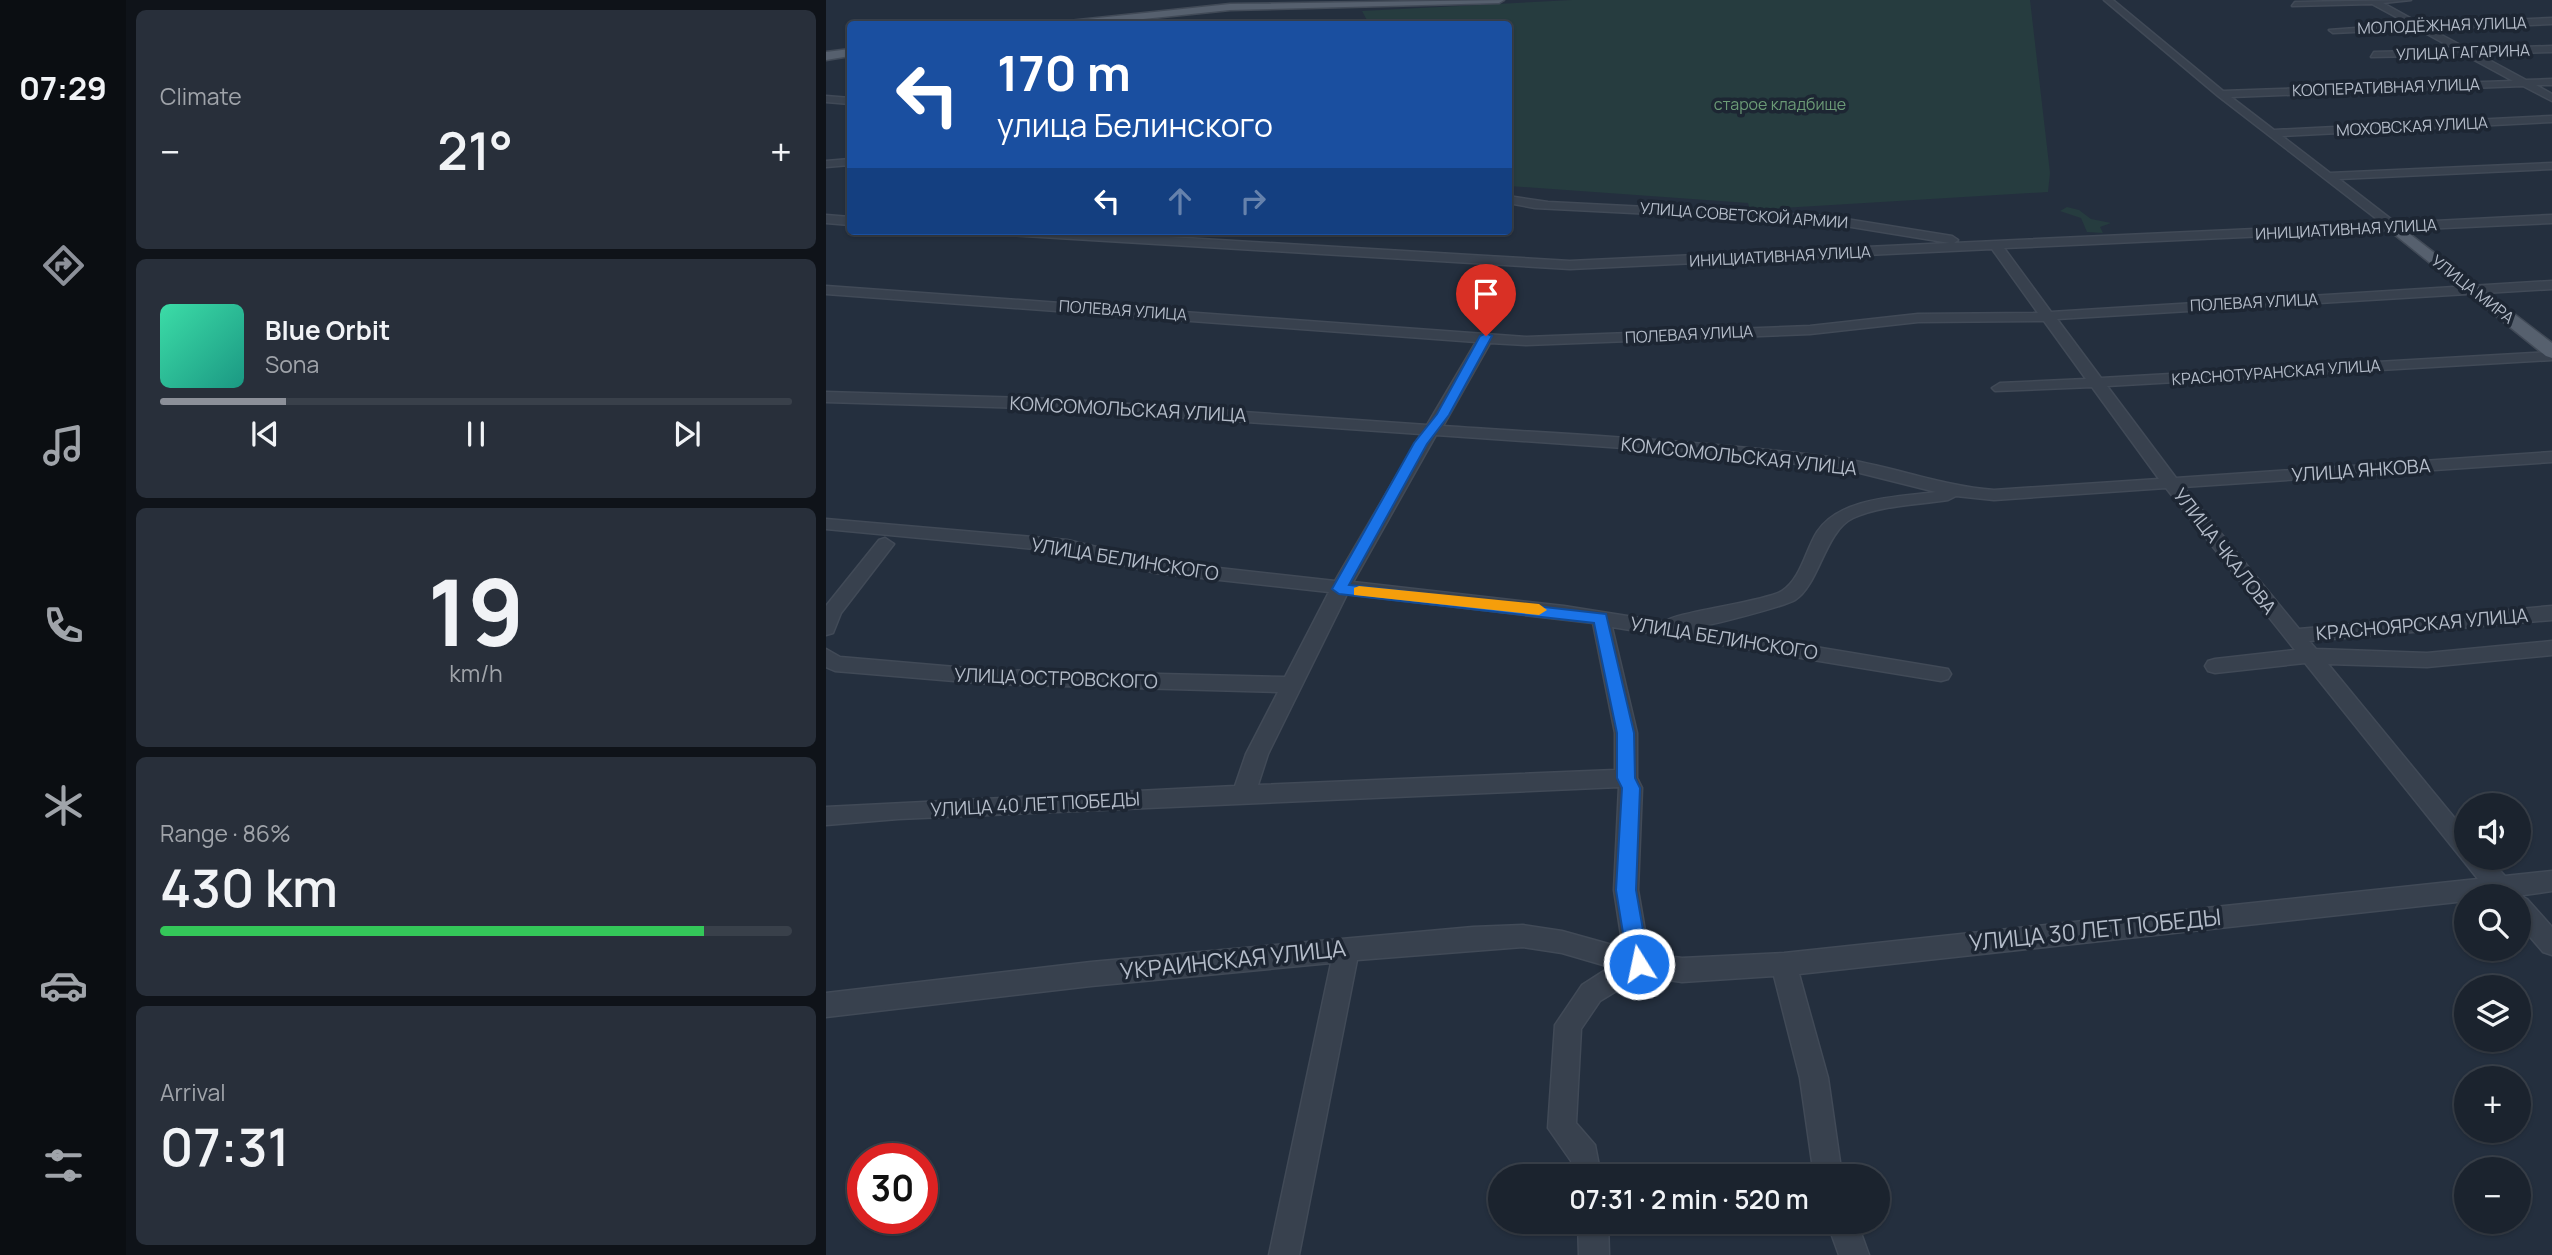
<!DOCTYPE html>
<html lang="en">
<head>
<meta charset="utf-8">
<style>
	:root { --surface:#1b232e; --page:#282f3a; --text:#f1f3f6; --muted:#a0a4aa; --line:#39404a; --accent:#8c9099 }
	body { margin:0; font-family:Manrope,sans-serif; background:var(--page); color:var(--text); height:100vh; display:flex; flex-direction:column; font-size:26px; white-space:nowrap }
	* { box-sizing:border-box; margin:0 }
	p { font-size:23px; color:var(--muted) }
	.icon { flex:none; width:38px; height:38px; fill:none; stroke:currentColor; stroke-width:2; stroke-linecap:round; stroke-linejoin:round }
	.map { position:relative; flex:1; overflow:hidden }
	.panel { display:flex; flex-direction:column; gap:10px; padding:10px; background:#0f1319; width:700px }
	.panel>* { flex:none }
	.top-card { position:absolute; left:21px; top:21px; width:665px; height:214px; border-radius:7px; box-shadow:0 2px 5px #0004,0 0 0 2px var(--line); background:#1a4fa0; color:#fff; overflow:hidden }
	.controls { position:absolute; left:1628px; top:793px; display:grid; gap:14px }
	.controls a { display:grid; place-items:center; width:77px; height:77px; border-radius:50%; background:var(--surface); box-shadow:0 2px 5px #0004,0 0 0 2px var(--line); font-size:35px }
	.speed { position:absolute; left:21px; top:1143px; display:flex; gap:14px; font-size:35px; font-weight:700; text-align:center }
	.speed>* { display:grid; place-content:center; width:91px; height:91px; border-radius:50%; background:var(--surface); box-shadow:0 2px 5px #0004,0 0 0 2px var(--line); line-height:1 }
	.speed .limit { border:10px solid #d22; background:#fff; color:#111 }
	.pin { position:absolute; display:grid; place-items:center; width:60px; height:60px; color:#fff; margin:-72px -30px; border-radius:50% 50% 50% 0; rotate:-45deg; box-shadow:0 0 7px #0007 }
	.pin .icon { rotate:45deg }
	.me { position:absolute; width:77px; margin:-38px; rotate:350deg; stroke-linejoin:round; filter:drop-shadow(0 0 5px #0008) }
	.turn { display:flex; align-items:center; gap:24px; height:147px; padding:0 35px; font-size:32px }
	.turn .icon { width:91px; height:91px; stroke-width:2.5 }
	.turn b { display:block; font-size:49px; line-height:60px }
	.lanes { display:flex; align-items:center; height:66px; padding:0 35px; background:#0003; justify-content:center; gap:35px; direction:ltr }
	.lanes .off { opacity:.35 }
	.big { font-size:52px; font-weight:600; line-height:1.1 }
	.panel .widget { flex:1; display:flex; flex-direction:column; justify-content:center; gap:10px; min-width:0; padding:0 24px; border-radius:10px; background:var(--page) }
	.panel .dial { align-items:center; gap:0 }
	.dial b { font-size:91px; line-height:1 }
	.song { display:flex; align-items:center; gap:21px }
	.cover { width:84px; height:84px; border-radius:10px; background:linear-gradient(135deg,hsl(160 70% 55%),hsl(170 70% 35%)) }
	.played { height:7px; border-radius:4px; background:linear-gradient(90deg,var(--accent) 20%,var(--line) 20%) }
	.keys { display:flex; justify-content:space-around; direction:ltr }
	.heat { display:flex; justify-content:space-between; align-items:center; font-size:38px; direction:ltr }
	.charge { height:10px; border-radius:5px; background:linear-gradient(90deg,#34c759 86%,var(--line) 0) }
	.trip { position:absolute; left:662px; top:1164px; width:402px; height:70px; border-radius:35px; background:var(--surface); box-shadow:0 2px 5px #0004,0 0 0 2px var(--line); font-weight:600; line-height:70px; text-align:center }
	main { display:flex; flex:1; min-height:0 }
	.tabs { display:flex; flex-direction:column; width:126px; justify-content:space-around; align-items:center; background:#0b0e12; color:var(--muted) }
	.tabs .icon { width:49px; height:49px }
	.tabs .current { color:var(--accent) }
	.tabs b { font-size:32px; color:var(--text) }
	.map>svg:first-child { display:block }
</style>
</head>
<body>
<main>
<nav class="tabs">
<b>07:29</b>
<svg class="icon current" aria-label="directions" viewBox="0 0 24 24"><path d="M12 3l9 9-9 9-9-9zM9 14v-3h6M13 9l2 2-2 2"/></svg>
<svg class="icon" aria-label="music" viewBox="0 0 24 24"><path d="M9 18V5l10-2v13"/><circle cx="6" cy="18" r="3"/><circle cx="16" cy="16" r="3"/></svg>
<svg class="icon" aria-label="phone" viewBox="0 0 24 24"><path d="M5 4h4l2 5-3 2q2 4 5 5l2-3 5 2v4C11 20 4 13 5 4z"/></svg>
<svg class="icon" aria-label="climate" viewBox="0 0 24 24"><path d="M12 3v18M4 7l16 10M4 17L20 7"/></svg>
<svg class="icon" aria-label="car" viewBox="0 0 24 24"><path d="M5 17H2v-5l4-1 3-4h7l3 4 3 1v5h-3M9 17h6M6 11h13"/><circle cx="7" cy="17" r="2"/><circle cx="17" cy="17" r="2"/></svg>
<svg class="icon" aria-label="filters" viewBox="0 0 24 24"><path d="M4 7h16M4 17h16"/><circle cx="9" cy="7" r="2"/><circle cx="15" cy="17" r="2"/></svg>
</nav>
<section class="panel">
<div class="widget"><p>Climate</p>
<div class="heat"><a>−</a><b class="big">21°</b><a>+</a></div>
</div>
<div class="widget">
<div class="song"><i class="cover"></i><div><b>Blue Orbit</b><p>Sona</p></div></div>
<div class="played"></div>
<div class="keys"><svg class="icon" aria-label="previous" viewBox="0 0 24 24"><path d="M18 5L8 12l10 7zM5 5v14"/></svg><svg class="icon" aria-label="pause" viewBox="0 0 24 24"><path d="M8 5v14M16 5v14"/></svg><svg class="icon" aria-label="next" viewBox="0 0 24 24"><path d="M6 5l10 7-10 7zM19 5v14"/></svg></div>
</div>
<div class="widget dial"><b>19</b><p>km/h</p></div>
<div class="widget"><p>Range · 86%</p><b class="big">430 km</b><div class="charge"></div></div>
<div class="widget"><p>Arrival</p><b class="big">07:31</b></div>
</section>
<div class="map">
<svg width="1726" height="1255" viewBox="0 0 1726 1255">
	<rect width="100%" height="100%" fill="#242f3e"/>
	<path fill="#263c3f" d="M746 0H1204L1224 173 1222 192 924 210 922 203 683 186 682 24H543L536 11Z
		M1241 207 1253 210 1265 219 1285 223 1274 227 1277 233 1261 232 1255 218 1234 211Z"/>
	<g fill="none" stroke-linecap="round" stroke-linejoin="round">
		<defs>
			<path id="minor" d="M1278 0H1287L1397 91 1687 81 1639 55 1545 57 1548 52 1630 50 1592 29 1507 33 1503 30 1583 24 1546 4 1466 6 1469 2 1585 0 1557 3 1595 24 1726 18V24L1604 29 1642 49 1726 46V52L1652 54 1700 80 1726 79V85H1710L1726 94V101L1697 86 1405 97 1448 130 1726 116V122L1456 136 1504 173 1726 163V169L1513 179 1570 223 1726 215V223L1178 248 1225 312 1726 281V289L1231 319 1275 378 1726 352V360L1281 386 1350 478 1726 452V462L1357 487 1473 629 1726 606V620L1483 641 1490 649 1601 653 1726 641V655L1601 667 1502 664 1640 832V858H1662L1679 876 1726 871V891L1691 896H1640V901L973 974 1002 1078 1016 1176H988L974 1078 948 976 856 982 815 976 774 1001 755 1029 750 1123 769 1145 775 1176H747L745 1161 722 1128 729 1025 756 985 784 967 736 953 697 947 531 960 473 1255H443L505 963 265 986 0 1017V993L265 962 647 927 697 925 736 931 797 948 788 890 793 787 72 819 0 825V807L409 786 420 754 452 692 164 684 9 671 0 667V649L14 657 164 670 459 677 503 592 330 573 241 552 0 529V519L241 540 330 561 509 581 595 434 232 409 0 402V392L232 399 601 425 650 342 0 294V286L700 337 984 326 1092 314 1212 313 1166 249 744 269 182 235 176 231H243L744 261 1124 243 1001 223 709 208 682 203V196L722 202 1001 216 1126 236 1132 240 1128 243 1556 223 1392 96ZM1218 321 1260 379 1174 383 1166 388 1169 391 1266 387 1333 479 1168 490C1114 486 1064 465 1011 458 881 441 748 435 617 426L664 343 700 345 984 334 1092 322ZM610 435 826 450 1014 468 1110 492C1073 497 1014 497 991 532 980 549 975 579 956 591 938 602 844 613 839 622L738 606 527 582ZM1340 488 1469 650 1389 659 1382 661 1379 666 1382 671 1389 673 1479 663 1652 879 958 953 856 958 823 954 812 890 816 788 811 778V733L786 627 1115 681 1122 679 1125 674 1122 669 870 627C883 626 959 606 969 600 993 585 999 531 1027 518 1055 505 1091 505 1122 500L1130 496 1168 500ZM521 594 767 623 789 733V770L432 785 442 754Z
				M0 96 24 98V104L0 102Z
				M24 159V165L0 167V161Z
				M0 215 24 217V225L0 223Z
				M59 538 68 544 15 613 7 633 0 635V606L53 540Z
				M1692 895 1701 899 1726 927V955L1717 952 1692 923Z
				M752 1222H782L783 1255H753Z
				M1001 1222H1031L1043 1255H1013Z"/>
			<path id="major" d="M678 0 673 3 404 10 269 24H237L243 21 404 4Z
				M24 49V56L0 60V52Z
				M1568 222 1726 343V358L1720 356 1563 230V224Z"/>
		</defs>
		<use href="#minor" stroke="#414a57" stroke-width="3"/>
		<use href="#major" stroke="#414a57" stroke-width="3"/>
		<use href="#minor" fill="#38414e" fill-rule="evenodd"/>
		<use href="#major" fill="#56606e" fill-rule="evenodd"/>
	</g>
	<path fill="#1a73e8" stroke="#114b97" stroke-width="2" d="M660 333 666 336 623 415 601 444 523 585 780 614 808 733 809 778 814 788 810 890 823 964 820 970 813 973 805 970 802 964 790 890 796 788 791 778V733L768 623 513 594 506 589 588 443 611 414 654 336Z"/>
	<path fill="#f59e0b" d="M533 586 713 604 721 610 713 615 528 595V588Z"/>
	<g text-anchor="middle" stroke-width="7" stroke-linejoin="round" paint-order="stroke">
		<g font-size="16" fill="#b4bcc9" stroke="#1d2633">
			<text transform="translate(1616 25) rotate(-2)" y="6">МОЛОДЁЖНАЯ УЛИЦА</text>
			<text transform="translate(1637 52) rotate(-2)" y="6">УЛИЦА ГАГАРИНА</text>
			<text transform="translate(1560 87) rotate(-2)" y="6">КООПЕРАТИВНАЯ УЛИЦА</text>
			<text transform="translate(1586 126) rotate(-3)" y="6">МОХОВСКАЯ УЛИЦА</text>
			<text transform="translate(918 215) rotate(4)" y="6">УЛИЦА СОВЕТСКОЙ АРМИИ</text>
			<text transform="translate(1520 229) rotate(-3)" y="6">ИНИЦИАТИВНАЯ УЛИЦА</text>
			<text transform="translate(954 256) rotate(-3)" y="6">ИНИЦИАТИВНАЯ УЛИЦА</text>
			<text transform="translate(1647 289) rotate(38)" y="6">УЛИЦА МИРА</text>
			<text transform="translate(1428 302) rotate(-3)" y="6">ПОЛЕВАЯ УЛИЦА</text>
			<text transform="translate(297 310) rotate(4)" y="6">ПОЛЕВАЯ УЛИЦА</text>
			<text transform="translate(863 334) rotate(-3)" y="6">ПОЛЕВАЯ УЛИЦА</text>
			<text transform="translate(1450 372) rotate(-4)" y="6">КРАСНОТУРАНСКАЯ УЛИЦА</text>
		</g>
		<g font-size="16" fill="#6b9a76" stroke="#1d2633">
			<text x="954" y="110">старое кладбище</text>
		</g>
		<g font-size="19" fill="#b4bcc9" stroke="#1d2633">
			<text transform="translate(302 409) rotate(3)" y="7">КОМСОМОЛЬСКАЯ УЛИЦА</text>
			<text transform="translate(913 456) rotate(6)" y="7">КОМСОМОЛЬСКАЯ УЛИЦА</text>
			<text transform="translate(1535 470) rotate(-4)" y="7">УЛИЦА ЯНКОВА</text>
			<text transform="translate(1399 551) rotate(52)" y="7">УЛИЦА ЧКАЛОВА</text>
			<text transform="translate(299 559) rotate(9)" y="7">УЛИЦА БЕЛИНСКОГО</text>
			<text transform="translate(1596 624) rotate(-5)" y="7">КРАСНОЯРСКАЯ УЛИЦА</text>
			<text transform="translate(898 638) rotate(9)" y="7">УЛИЦА БЕЛИНСКОГО</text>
			<text transform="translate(230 678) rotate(2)" y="7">УЛИЦА ОСТРОВСКОГО</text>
			<text transform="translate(209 804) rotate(-3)" y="7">УЛИЦА 40 ЛЕТ ПОБЕДЫ</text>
		</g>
		<g font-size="23" fill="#b4bcc9" stroke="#1d2633">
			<text transform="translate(1269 930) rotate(-6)" y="8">УЛИЦА 30 ЛЕТ ПОБЕДЫ</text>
			<text transform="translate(407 960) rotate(-6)" y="8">УКРАИНСКАЯ УЛИЦА</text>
		</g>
	</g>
</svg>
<div class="controls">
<a><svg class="icon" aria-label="sound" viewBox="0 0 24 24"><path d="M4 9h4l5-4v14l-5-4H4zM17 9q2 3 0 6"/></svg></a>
<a><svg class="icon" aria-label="search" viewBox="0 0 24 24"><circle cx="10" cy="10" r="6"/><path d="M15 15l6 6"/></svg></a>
<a><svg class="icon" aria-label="layers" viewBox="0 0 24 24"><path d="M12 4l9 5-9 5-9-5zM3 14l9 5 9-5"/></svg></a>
<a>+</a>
<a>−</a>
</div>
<div class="speed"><div class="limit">30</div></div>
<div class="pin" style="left:660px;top:336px;background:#d93025"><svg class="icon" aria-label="arrive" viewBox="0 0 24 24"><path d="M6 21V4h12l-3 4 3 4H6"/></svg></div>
<svg class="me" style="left:813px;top:964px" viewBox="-20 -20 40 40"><circle r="17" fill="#1a73e8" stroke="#fff" stroke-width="3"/><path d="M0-11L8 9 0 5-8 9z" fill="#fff"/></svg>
<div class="trip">07:31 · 2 min · 520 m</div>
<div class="top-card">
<div class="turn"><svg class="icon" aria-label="left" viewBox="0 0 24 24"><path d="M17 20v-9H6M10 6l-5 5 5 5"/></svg><div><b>170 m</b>улица Белинского</div></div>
<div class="lanes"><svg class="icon" aria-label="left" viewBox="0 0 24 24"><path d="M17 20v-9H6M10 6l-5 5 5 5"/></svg><svg class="icon off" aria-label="ahead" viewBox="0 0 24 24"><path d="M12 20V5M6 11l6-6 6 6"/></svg><svg class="icon off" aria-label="right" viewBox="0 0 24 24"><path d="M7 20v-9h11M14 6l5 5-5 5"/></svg></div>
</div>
</div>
</main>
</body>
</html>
